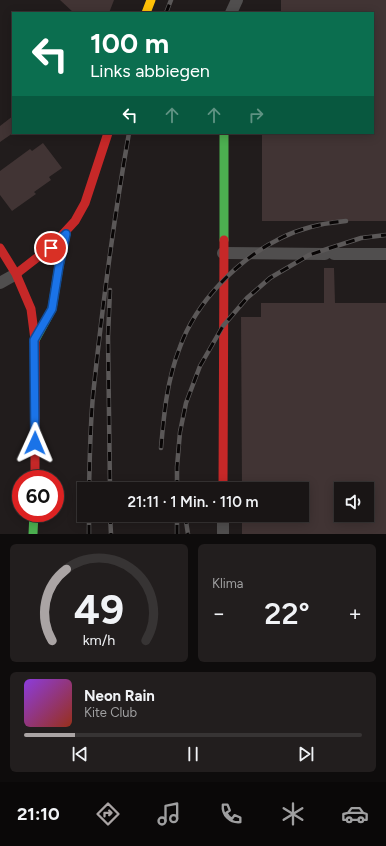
<!DOCTYPE html>
<html lang="de">
<head>
<meta charset="utf-8">
<style>
	:root { --surface:#191515; --page:#221e1e; --text:#f1f3f6; --muted:#9f9fa0; --line:#373434; --accent:#aaa4a4 }
	body { margin:0; font-family:Figtree,sans-serif; background:var(--page); color:var(--text); height:100vh; display:flex; flex-direction:column; font-size:15px; white-space:nowrap }
	* { box-sizing:border-box; margin:0 }
	p { font-size:13px; color:var(--muted) }
	.icon { flex:none; width:22px; height:22px; fill:none; stroke:currentColor; stroke-width:2; stroke-linecap:round; stroke-linejoin:round }
	.map { position:relative; height:534px; overflow:hidden }
	.drawer { display:flex; flex-direction:column; gap:10px; padding:10px; background:#0e0c0c; flex:1 }
	.drawer>* { flex:none }
	.banner { position:absolute; left:12px; top:12px; width:362px; height:122px; border-radius:0px; box-shadow:0 2px 10px #0003,0 0 0 1px var(--line); background:#0b6e4f; color:#fff; overflow:hidden }
	.fabs { position:absolute; left:334px; top:482px; display:grid; gap:8px }
	.fabs a { display:grid; place-items:center; width:40px; height:40px; border-radius:0px; background:var(--surface); box-shadow:0 2px 10px #0003,0 0 0 1px var(--line); font-size:20px }
	.speed { position:absolute; left:12px; top:470px; display:flex; gap:8px; font-size:20px; font-weight:700; text-align:center }
	.speed>* { display:grid; place-content:center; width:52px; height:52px; border-radius:50%; background:var(--surface); box-shadow:0 2px 10px #0003,0 0 0 1px var(--line); line-height:1 }
	.speed .limit { border:6px solid #d22; background:#fff; color:#111 }
	.pin { position:absolute; display:grid; place-items:center; width:34px; height:34px; color:#fff; margin:-17px; border:2px solid #fff; border-radius:50%; box-shadow:0 1px 4px #0007 }
	.me { position:absolute; width:44px; margin:-22px; rotate:1deg; stroke-linejoin:round; filter:drop-shadow(0 0 3px #0008) }
	.turn { display:flex; align-items:center; gap:14px; height:84px; padding:0 12px; font-size:18px }
	.turn .icon { width:52px; height:52px; stroke-width:2.5 }
	.turn b { display:block; font-size:28px; line-height:34px }
	.lanes { display:flex; align-items:center; height:38px; padding:0 12px; background:#0003; justify-content:center; gap:20px; direction:ltr }
	.lanes .off { opacity:.35 }
	.big { font-size:30px; font-weight:600; line-height:1.1 }
	.drawer .widget { flex:1; display:flex; flex-direction:column; justify-content:center; gap:6px; min-width:0; padding:0 14px; border-radius:6px; background:var(--page) }
	.drawer .dial { align-items:center; gap:0 }
	.dial svg { height:104px; overflow:visible; fill:none; stroke:var(--line); stroke-width:7; stroke-linecap:round; text-anchor:middle }
	.dial text { fill:var(--text); stroke:none }
	.song { display:flex; align-items:center; gap:12px }
	.cover { width:48px; height:48px; border-radius:6px; background:linear-gradient(135deg,hsl(270 70% 55%),hsl(10 70% 35%)) }
	.played { height:4px; border-radius:2px; background:linear-gradient(90deg,var(--accent) 15%,var(--line) 15%) }
	.keys { display:flex; justify-content:space-around; direction:ltr }
	.heat { display:flex; justify-content:space-between; align-items:center; font-size:22px; direction:ltr }
	.drawer .tiles { flex:1; display:grid; gap:10px; grid-template-columns:1fr 1fr }
	.widget:last-child { grid-column:span 2 }
	.trip { position:absolute; left:77px; top:482px; width:232px; height:40px; border-radius:0px; background:var(--surface); box-shadow:0 2px 10px #0003,0 0 0 1px var(--line); font-weight:600; line-height:40px; text-align:center }
	.menu { display:flex; height:64px; justify-content:space-around; align-items:center; background:#0a0808; color:var(--muted) }
	.menu .icon { width:28px; height:28px }
	.menu .active { color:var(--accent) }
	.menu b { font-size:18px; color:var(--text) }
	.map>svg:first-child { display:block }
</style>
</head>
<body>
<div class="map">
<svg width="386" height="534" viewBox="0 0 386 534">
	<rect width="100%" height="100%" fill="#211c1c"/>
	<path fill="#413434" fill-rule="evenodd" d="M60 0H114L109 13H74Z
		M281 0H386V221H262V133H373V13H281Z
		M13 116V133L0 142V126Z
		M43 143 62 168 49 177 51 180 34 192 36 194 12 211 0 195V171L30 149 32 151Z
		M324 268H334L335 303H386V534H242V515H302V489H242L241 317H261V303H324ZM341 489H367V515H341Z"/>
	<g fill="none" stroke-linecap="round" stroke-linejoin="round">
		<path stroke="#504e4e" stroke-width="12" d="M231 13 237 0
			M223 253 325 254
			M334 254H386
			M0 283 16 274
			M223 515V534"/>
		<path stroke="#4caf50" stroke-width="9" d="M224 240V133
			M35 340 52 309 59 266 66 234
			M33 534 34 513"/>
		<path stroke="#ffc107" stroke-width="9" d="M146 13 151 0"/>
		<path stroke="#c62828" stroke-width="9" d="M0 248 16 274 31 309 35 340V479
			M16 274 52 246 75 221 85 203 108 133
			M223 489 224 240"/>
		<defs>
			<path id="rail" d="M166 13 171 0
				M110 290 108 337 110 489
				M161 448C164 413 167 380 180 347 196 302 238 259 281 238 301 228 324 223 346 221
				M89 489C90 455 90 420 94 386 103 301 114 217 129 133
				M177 489V467L180 432 186 403 200 366 223 326 247 298 270 278 309 255 361 238 386 235
				M110 515 111 534
				M185 515 188 534
				M89 534V515
				M177 534V515"/>
		</defs>
		<use href="#rail" stroke="#5b5858" stroke-width="4.5"/>
		<use href="#rail" stroke="#090606" stroke-width="3" stroke-dasharray="9" stroke-linecap="butt"/>
	</g>
	<g fill="none" stroke-linecap="round" stroke-linejoin="round">
		<defs>
			<path id="route" d="M35 443 34 340 52 309 59 266 66 234 51 248"/>
		</defs>
		<use href="#route" stroke="#114b97" stroke-width="10"/>
		<use href="#route" stroke="#1a73e8" stroke-width="7"/>
	</g>
</svg>
<div class="fabs">
<a><svg class="icon" aria-label="sound" viewBox="0 0 24 24"><path d="M4 9h4l5-4v14l-5-4H4zM17 9q2 3 0 6"/></svg></a>
</div>
<div class="speed"><div class="limit">60</div></div>
<div class="pin" style="left:51px;top:248px;background:#d93025"><svg class="icon" aria-label="arrive" viewBox="0 0 24 24"><path d="M6 21V4h12l-3 4 3 4H6"/></svg></div>
<svg class="me" style="left:35px;top:443px" viewBox="-20 -20 40 40"><path d="M0-17L14 15 0 8-14 15z" fill="#1a73e8" stroke="#fff" stroke-width="4"/></svg>
<div class="trip">21:11 · 1 Min. · 110 m</div>
<div class="banner">
<div class="turn"><svg class="icon" aria-label="left" viewBox="0 0 24 24"><path d="M17 20v-9H6M10 6l-5 5 5 5"/></svg><div><b>100 m</b>Links abbiegen</div></div>
<div class="lanes"><svg class="icon" aria-label="left" viewBox="0 0 24 24"><path d="M17 20v-9H6M10 6l-5 5 5 5"/></svg><svg class="icon off" aria-label="ahead" viewBox="0 0 24 24"><path d="M12 20V5M6 11l6-6 6 6"/></svg><svg class="icon off" aria-label="ahead" viewBox="0 0 24 24"><path d="M12 20V5M6 11l6-6 6 6"/></svg><svg class="icon off" aria-label="right" viewBox="0 0 24 24"><path d="M7 20v-9h11M14 6l5 5-5 5"/></svg></div>
</div>
</div>
<section class="drawer">
<div class="tiles">
<div class="widget dial"><svg viewBox="0 0 100 80">
<path d="M14 69A42 42 0 1 1 86 69"/>
<path d="M14 69A42 42 0 0 1 25 14" stroke="#aaa4a4"/>
<text x="50" y="56" font-size="32" font-weight="700">49</text>
<text x="50" y="72" font-size="11">km/h</text>
</svg></div>
<div class="widget"><p>Klima</p>
<div class="heat"><a>−</a><b class="big">22°</b><a>+</a></div>
</div>
<div class="widget">
<div class="song"><i class="cover"></i><div><b>Neon Rain</b><p>Kite Club</p></div></div>
<div class="played"></div>
<div class="keys"><svg class="icon" aria-label="previous" viewBox="0 0 24 24"><path d="M18 5L8 12l10 7zM5 5v14"/></svg><svg class="icon" aria-label="pause" viewBox="0 0 24 24"><path d="M8 5v14M16 5v14"/></svg><svg class="icon" aria-label="next" viewBox="0 0 24 24"><path d="M6 5l10 7-10 7zM19 5v14"/></svg></div>
</div>
</div>
</section>
<nav class="menu">
<b>21:10</b>
<svg class="icon active" aria-label="directions" viewBox="0 0 24 24"><path d="M12 3l9 9-9 9-9-9zM9 14v-3h6M13 9l2 2-2 2"/></svg>
<svg class="icon" aria-label="music" viewBox="0 0 24 24"><path d="M9 18V5l10-2v13"/><circle cx="6" cy="18" r="3"/><circle cx="16" cy="16" r="3"/></svg>
<svg class="icon" aria-label="phone" viewBox="0 0 24 24"><path d="M5 4h4l2 5-3 2q2 4 5 5l2-3 5 2v4C11 20 4 13 5 4z"/></svg>
<svg class="icon" aria-label="climate" viewBox="0 0 24 24"><path d="M12 3v18M4 7l16 10M4 17L20 7"/></svg>
<svg class="icon" aria-label="car" viewBox="0 0 24 24"><path d="M5 17H2v-5l4-1 3-4h7l3 4 3 1v5h-3M9 17h6M6 11h13"/><circle cx="7" cy="17" r="2"/><circle cx="17" cy="17" r="2"/></svg>
</nav>
</body>
</html>
